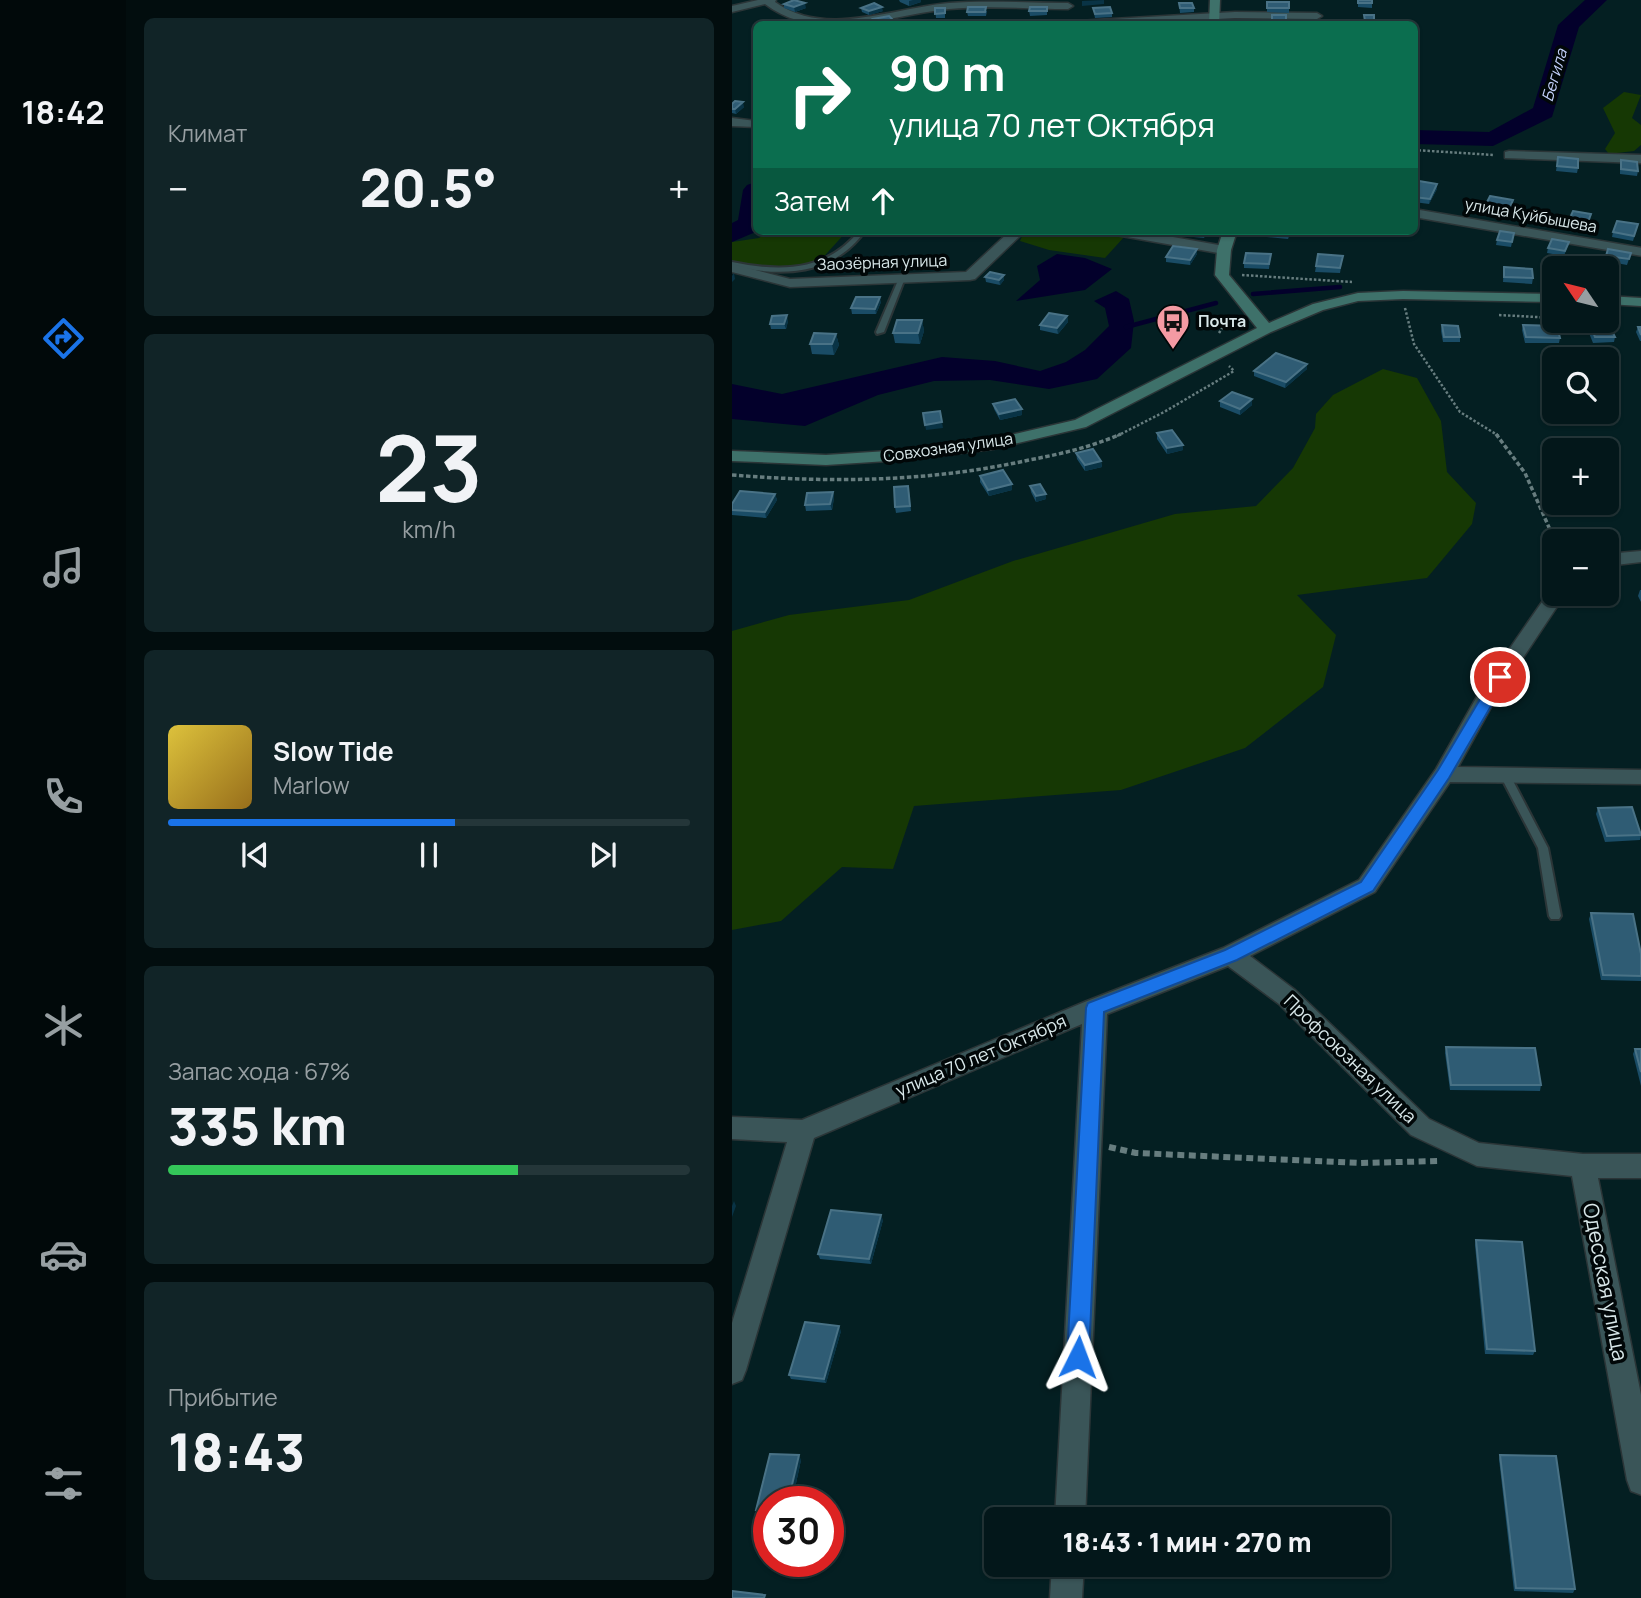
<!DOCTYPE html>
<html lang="ru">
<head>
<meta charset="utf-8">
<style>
	:root { --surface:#03171a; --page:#112427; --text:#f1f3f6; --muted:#979fa2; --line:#243639; --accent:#1a73e8 }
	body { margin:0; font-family:Manrope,sans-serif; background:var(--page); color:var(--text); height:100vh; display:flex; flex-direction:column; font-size:26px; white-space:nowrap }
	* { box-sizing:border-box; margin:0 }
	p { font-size:23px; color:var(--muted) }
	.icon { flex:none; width:38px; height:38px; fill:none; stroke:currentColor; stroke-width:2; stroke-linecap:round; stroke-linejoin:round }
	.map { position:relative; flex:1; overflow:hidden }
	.side { display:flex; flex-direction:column; gap:18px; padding:18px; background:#020d0e; width:606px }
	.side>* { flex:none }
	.guide { position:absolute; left:21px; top:21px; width:665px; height:214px; border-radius:10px; box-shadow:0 2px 5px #0004,0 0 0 2px var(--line); background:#0b6e4f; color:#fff; overflow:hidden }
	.needle { width:46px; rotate:305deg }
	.buttons { position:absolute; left:810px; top:256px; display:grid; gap:14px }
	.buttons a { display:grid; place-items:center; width:77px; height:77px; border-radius:10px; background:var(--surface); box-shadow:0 2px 5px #0004,0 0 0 2px var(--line); font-size:35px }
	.speed { position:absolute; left:21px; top:1486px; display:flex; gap:14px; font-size:35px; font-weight:700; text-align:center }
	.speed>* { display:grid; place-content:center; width:91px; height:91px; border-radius:50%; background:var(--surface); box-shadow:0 2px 5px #0004,0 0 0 2px var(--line); line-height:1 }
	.speed .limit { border:10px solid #d22; background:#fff; color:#111 }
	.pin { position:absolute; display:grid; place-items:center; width:60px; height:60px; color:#fff; margin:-30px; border:4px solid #fff; border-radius:50%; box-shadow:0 2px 7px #0007 }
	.me { position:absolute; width:77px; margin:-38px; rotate:3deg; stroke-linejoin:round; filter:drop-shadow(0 0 5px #0008) }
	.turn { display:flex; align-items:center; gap:24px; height:147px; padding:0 21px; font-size:32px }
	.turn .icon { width:91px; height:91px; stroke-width:2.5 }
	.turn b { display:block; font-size:49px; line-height:60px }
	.then { display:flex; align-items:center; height:66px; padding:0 21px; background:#0003; gap:14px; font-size:26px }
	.big { font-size:52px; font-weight:800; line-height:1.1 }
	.side .card { flex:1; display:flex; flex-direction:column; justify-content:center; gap:10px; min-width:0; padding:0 24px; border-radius:10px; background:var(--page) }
	.side .dial { align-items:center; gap:0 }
	.dial b { font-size:91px; line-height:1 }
	.song { display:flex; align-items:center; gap:21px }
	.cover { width:84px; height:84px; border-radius:10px; background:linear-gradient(135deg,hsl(50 70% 55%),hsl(40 70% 35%)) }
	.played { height:7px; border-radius:4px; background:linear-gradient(90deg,var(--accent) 55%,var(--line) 55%) }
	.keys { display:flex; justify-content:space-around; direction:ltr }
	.heat { display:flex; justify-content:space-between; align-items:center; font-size:38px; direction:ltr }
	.charge { height:10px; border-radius:5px; background:linear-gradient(90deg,#34c759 67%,var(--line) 0) }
	.trip { position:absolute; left:252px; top:1507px; width:406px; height:70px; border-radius:10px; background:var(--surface); box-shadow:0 2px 5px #0004,0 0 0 2px var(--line); font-weight:800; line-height:70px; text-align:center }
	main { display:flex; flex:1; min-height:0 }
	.tab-bar { display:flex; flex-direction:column; width:126px; justify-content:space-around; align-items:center; background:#01090a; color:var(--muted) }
	.tab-bar .icon { width:49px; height:49px }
	.tab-bar .current { color:var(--accent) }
	.tab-bar b { font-size:32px; color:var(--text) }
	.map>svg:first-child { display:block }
</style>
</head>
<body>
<main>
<nav class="tab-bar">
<b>18:42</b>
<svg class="icon current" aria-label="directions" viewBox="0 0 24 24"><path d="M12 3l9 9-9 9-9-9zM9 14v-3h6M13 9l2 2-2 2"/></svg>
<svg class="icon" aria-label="music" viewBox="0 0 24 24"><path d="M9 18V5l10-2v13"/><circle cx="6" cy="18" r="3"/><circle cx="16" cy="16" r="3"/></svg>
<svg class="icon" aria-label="phone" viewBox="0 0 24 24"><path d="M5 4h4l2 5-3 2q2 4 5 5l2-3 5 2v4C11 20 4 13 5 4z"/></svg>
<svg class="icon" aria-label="climate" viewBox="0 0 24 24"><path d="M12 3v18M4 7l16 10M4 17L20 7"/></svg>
<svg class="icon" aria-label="car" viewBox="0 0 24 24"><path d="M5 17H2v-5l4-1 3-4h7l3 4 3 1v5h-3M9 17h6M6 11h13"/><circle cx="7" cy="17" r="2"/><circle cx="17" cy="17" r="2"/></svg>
<svg class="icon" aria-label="filters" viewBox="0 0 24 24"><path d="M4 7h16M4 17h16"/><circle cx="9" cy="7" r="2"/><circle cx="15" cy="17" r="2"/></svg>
</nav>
<section class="side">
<div class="card"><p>Климат</p>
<div class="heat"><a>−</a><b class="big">20.5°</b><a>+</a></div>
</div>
<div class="card dial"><b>23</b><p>km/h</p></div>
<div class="card">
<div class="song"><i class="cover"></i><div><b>Slow Tide</b><p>Marlow</p></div></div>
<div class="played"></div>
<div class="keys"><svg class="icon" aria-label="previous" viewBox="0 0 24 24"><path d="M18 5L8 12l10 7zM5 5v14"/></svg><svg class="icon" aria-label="pause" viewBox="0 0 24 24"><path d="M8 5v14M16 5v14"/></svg><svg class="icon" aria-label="next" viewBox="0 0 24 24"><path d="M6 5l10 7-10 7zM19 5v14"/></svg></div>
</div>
<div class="card"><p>Запас хода · 67%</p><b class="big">335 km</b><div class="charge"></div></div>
<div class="card"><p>Прибытие</p><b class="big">18:43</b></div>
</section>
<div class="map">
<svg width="910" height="1598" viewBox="0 0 910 1598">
	<rect width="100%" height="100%" fill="#041f22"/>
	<path fill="#163804" d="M892 92 909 95 900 118 909 125V145L902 151 877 154 873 149 883 133 871 108Z
		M35 231H115L86 263 36 269 0 261V242L27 238Z
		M292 231H366L393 236 373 258 317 250 288 241Z
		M651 369 685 378 709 421 715 472 744 503 740 524 695 578 565 595 604 635 591 687 513 748 389 790 182 806 161 869 110 867 49 921 0 930V631L57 615 177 600 281 561 443 514 524 506 561 468 583 428 584 414 601 395Z"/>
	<path fill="#03002b" d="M325 254 353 258 380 269 353 290 284 301 308 280 305 266Z
		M384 291 397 299 402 321 399 348 365 379 317 389 258 380 202 381 146 395 73 426 0 419V384L50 394 210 357 263 361 308 371 334 362 353 350 377 326 373 308 362 301Z"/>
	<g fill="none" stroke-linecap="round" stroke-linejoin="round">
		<path stroke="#03002b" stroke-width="4.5" d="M521 294 608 287
			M394 327 484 303"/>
		<path fill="#03002b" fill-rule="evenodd" d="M853 0H875L847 27 820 117 761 146 682 144V130L757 132 801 108 826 25Z
			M24 182 26 231 0 242V223L6 220 11 190 15 185Z"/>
		<defs>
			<path id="lane" d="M127 231H133C100 276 51 277 0 266V262C48 272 94 272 127 231Z
				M170 276 173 278 152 332 145 334 144 332 167 278Z
				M773 771 778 775 816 848 829 916 827 919H819L817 916 806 848 768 775Z"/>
			<path id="street" d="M26 0H44L43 2C93 38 161 8 217 3 256 0 296 3 336 3L341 6 336 9C296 9 256 5 217 9 156 15 87 45 33 4L0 12V6Z
				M503 12 585 13 590 16 585 19 503 18 392 24H341L346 21Z
				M0 118 24 121V127L0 126Z
				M777 151 910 155V163L773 158V152Z
				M682 209 910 248V256L682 217Z
				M278 231H293L243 279 238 280 58 287 0 272V264L58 279 234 272Z
				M377 231H407L492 246 499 250 492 254 384 235Z
				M910 551V562L875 566V554Z
				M822 588V593H834L763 700 726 767 910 770V784L718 782 643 892 518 956 563 990 697 1119 747 1143 851 1154H910V1178H866L910 1400V1495L899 1491 895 1480 840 1176 745 1166 679 1135 547 1004 496 966 375 1014 353 1519H323L350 1024 82 1138 14 1370 10 1380 0 1384V1323L55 1142 0 1139V1117L70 1120 355 1001 491 948 627 880 704 769 747 693 819 589Z
				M320 1564H352L350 1598H318Z"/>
			<path id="secondary" d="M478 0H488L487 24H477Z
				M491 231H505L499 250 497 275 537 323 581 304 626 293 671 291 822 294V302L671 299 626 301 591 310 539 332 354 427 261 449 171 460 94 465 0 461V451L94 455 171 450 261 439 343 420 525 328 483 275 485 250Z
				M875 296 910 298V306L875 304Z"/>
		</defs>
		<use href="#lane" stroke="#2b3537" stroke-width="4"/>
		<use href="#street" stroke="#2b3537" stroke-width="3"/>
		<use href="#secondary" stroke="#2b3537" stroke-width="3"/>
		<path stroke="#677d7f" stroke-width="2.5" stroke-dasharray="2.5 2" stroke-linecap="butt" d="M682 150 762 155
			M510 275 620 282
			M673 308 682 344 728 412 767 436
			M767 315 822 318
			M487 333 499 314
			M385 436 432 412 502 371 497 366"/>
		<path stroke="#677d7f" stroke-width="3.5" stroke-dasharray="4.5 2.5" stroke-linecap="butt" d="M764 434 793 473 823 541
			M0 475C100 483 198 482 297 460 329 454 359 447 389 434"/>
		<path stroke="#677d7f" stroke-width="6" stroke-dasharray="7 4.5" stroke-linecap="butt" d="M377 1147 404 1153 629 1163 707 1161"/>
		<use href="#lane" fill="#3a5558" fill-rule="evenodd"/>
		<use href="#street" fill="#3a5558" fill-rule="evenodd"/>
		<use href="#secondary" fill="#3e716a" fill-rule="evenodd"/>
	</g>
	<path fill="#1a4c66" d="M167 0H189V2L177 6 168 2Z
		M626 0H640V8L626 7Z
		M535 2H557V13L535 12Z
		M447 3 462 8V12L448 13Z
		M52 4 74 8 63 12 52 8Z
		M315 7V15L298 16 297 11Z
		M129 8 151 11 137 15 130 12Z
		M203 8H213V18H204Z
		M361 8 380 13V17L363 18Z
		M255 11 254 16H236L235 12Z
		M540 15H554V24H540Z
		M632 15H642V24H632Z
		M0 104 12 107 4 114 0 113Z
		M826 157 846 168 845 173 824 171Z
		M889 160 906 171 905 176 888 174V165Z
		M705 184V189L697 204 682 202V189Z
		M780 205 775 217 752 213V208Z
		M858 219 854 230 835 227 836 222Z
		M906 224 901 241 880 237 881 232Z
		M451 231H476L472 238 451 236Z
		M524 231H559L556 239 524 236Z
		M781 238 779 247 764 245 765 240Z
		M837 242 832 256 815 253 816 248Z
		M465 249V254L458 265 434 262V257Z
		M899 253 895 265 873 261 874 256Z
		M539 254 537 269 512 268V263Z
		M610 261 608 273 583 272 584 266Z
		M772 267 801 278 800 284 771 282Z
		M253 277 272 280 268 285 254 282Z
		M149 302 144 314H120L119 308Z
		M335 316 336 322 326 334 308 330V325Z
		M190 320 192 331 188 344 163 343 161 333Z
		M56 321 54 329H39L38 324Z
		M710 325 728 337V342H711L709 331Z
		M791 325 828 338 827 343H793L790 330Z
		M859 327 883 337 882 342 861 343 857 333Z
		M906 327H909V341H908L904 332Z
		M104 334 107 345 102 355 80 354 78 344Z
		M575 369 553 388 522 376V371Z
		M520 399V405L508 415 488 407V401Z
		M261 404 290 415 268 420 262 409Z
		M425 433 451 445V450L435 454 425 439Z
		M344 453 369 461 370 467 353 471 345 459Z
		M248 476 280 490 257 496 248 482Z
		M298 486 314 494V499L304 502 299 492Z
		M177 491 179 511 164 513 163 507Z
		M101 492 102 498 100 510 74 511 73 505Z
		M43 494 45 500 34 518 0 515V504Z
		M908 590H909V602L906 596Z
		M866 808 909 835 908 840 873 842 864 814Z
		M859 913 909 954V981L869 980 857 919Z
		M714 1047 809 1085 808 1091 718 1090 713 1053Z
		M903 1049H909V1086L901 1054Z
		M151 1220 139 1264 88 1259 86 1254Z
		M744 1240 803 1351 801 1355 753 1354 743 1245Z
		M109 1331 94 1383 59 1379 57 1375Z
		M768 1455 843 1589 841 1593 782 1591 767 1459Z
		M69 1460 60 1502H37V1515L27 1514 24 1510Z"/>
	<path fill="#093345" d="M181 0H189V2L177 6V1Z
		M372 0V4L350 6V1Z
		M73 3 74 8 63 12 62 7Z
		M150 7 151 11 137 15V11Z
		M161 20 162 24H145V23Z
		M11 102 12 107 4 114 3 109Z
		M705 184V189L697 204 698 199Z
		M465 249V254L458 265V260Z
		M2 273 3 279 0 282V276Z
		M272 275V280L268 285 267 280Z
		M148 297 149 302 144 314 143 309Z
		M55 315 56 321 54 329 52 324Z
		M335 316 336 322 326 334 325 328Z
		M190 320 192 331 188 344 186 333Z
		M104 334 107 345 102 355 100 344Z
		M575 364V369L553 388 554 382Z
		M520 399V405L508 415V409Z
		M290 409V415L268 420 267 414Z
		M210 422 211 428 194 430 193 425Z
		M451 445V450L435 454V448Z
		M369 461 370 467 353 471V465Z
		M280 484V490L257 496 256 490Z
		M101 492 102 498 100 510 98 504Z
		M43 494 45 500 34 518 33 512Z
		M314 494V499L304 502V496Z
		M2 1201 4 1206 0 1217V1206Z
		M149 1215 151 1220 139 1264 137 1259Z
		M107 1326 109 1331 94 1383 92 1379Z
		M67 1455 69 1460 60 1502H56Z"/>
	<path fill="#2f5c74" stroke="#497286" stroke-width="2" d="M62 0 73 3 62 7 52 4Z
		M626 0H640V3H626Z
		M535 2H557V8H535Z
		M142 3 150 7 137 11 129 8Z
		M447 3H460L462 8H448Z
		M236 7H254L253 12H235Z
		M298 7H315V11H297Z
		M378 7 380 13 363 14 361 8Z
		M203 8H213V13L203 14Z
		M540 15H554V21L540 20Z
		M632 15H642V21H633Z
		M157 16 161 20 145 23 141 19Z
		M115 22 119 24H106Z
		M3 101 11 102 3 109H0V104Z
		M826 157 846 159V168L825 166Z
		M889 160 905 162 906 171 889 169Z
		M687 181 705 184 698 199 682 197V189Z
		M758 196 781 200 776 212 752 208Z
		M841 211 859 214 855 225 836 222Z
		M885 221 906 224 902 236 881 232Z
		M453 231H473L472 233Z
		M530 231H558L557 234Z
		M768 231 782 233 780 242 765 240Z
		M820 239 837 242 833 251 816 248Z
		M441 246 465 249 458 260 434 257Z
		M876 249 899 253 897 259 874 256Z
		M514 253 539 254 537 264 512 263Z
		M586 254 611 256 608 268 584 266Z
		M772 267 800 269 801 278 772 277Z
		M258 272 272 275 267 280 253 277Z
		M124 297H148L143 309 119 308Z
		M317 313 335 316 325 328 308 325Z
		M55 315 52 324H38L40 316Z
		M165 320H190L186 333H161Z
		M710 325 726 326 728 337H712Z
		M791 325 825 326 828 338 794 337Z
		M859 327H878L883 337H863Z
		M906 327H909V335Z
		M82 333 104 334 100 344H78Z
		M544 353 575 364 554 382 522 371Z
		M500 392 520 399 508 409 488 401Z
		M283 399 290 409 267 414 261 404Z
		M208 411 210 422 193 425 191 413Z
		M440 430 451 445 435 448 425 433Z
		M361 449 369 461 353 465 344 453Z
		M271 470 280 484 256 490 248 476Z
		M308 484 314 494 304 496 298 486Z
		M176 486 178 506 163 507 162 487Z
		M8 491 43 494 33 512 0 510V504Z
		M101 492 98 504 73 505 75 493Z
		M900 807 909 835 875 836 866 808Z
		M859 913 901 914 909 954V976L871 975Z
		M714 1047 803 1048 809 1085H719Z
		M903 1049H909V1072Z
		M99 1210 149 1215 137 1259 86 1254Z
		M744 1240 790 1242 803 1351 755 1349Z
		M73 1322 107 1326 92 1379 57 1375Z
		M38 1454 67 1455 56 1502H37V1511L24 1510Z
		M768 1455 824 1456 843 1589 784 1588Z
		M0 1591 33 1595 32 1598H0Z"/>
	<path fill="#1a73e8" stroke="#114b97" stroke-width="2" d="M768 672 776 677 717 778 641 891 505 960 372 1012 357 1357 353 1365 346 1368 338 1365 335 1357 354 1008 356 1003 493 950 629 882 706 770 763 674Z"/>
	<defs>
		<symbol id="bus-pin" viewBox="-11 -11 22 30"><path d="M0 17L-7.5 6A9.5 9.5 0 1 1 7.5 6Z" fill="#f49aa3" stroke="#010708"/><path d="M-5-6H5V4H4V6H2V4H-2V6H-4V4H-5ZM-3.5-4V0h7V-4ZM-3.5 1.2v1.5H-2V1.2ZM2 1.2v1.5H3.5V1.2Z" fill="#111"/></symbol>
	</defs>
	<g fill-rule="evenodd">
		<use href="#bus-pin" x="422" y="302" width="38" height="52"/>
	</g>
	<g text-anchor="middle" stroke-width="7" stroke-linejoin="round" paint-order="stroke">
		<g font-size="16" font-style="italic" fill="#c4d1fb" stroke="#010708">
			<text transform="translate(822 75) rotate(-74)" y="6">Бегила</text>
		</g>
		<g font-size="16" fill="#d8e7e9" stroke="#010708">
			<text transform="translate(799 215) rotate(10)" y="6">улица Куйбышева</text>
			<text transform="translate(150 262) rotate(-2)" y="6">Заозёрная улица</text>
			<text transform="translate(216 447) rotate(-8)" y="6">Совхозная улица</text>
		</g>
		<g font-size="16" font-weight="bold" fill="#d8e7e9" stroke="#010708" text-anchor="start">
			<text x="466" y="327">Почта</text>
		</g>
		<g font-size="18" fill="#d8e7e9" stroke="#010708">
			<text transform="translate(249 1056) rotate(-23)" y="6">улица 70 лет Октября</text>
			<text transform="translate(618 1059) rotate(44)" y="6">Профсоюзная улица</text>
		</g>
		<g font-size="21" fill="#d8e7e9" stroke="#010708">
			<text transform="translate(873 1282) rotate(79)" y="7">Одесская улица</text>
		</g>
	</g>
</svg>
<div class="buttons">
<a><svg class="needle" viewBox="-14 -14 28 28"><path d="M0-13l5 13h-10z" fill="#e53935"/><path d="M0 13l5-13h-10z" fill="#979fa2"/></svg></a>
<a><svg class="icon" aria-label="search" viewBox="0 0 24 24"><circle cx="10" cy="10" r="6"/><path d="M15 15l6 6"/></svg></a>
<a>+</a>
<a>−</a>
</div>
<div class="speed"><div class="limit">30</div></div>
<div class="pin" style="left:768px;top:677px;background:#d93025"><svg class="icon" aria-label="arrive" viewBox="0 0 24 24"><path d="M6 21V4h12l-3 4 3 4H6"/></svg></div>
<svg class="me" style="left:346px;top:1357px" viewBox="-20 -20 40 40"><path d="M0-17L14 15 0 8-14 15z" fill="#1a73e8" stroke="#fff" stroke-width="4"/></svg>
<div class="trip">18:43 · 1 мин · 270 m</div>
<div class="guide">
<div class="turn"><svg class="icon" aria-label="right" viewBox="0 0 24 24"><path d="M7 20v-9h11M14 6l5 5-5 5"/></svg><div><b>90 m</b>улица 70 лет Октября</div></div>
<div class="then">Затем<svg class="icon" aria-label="ahead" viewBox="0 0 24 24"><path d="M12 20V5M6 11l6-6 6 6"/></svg></div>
</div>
</div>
</main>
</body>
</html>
